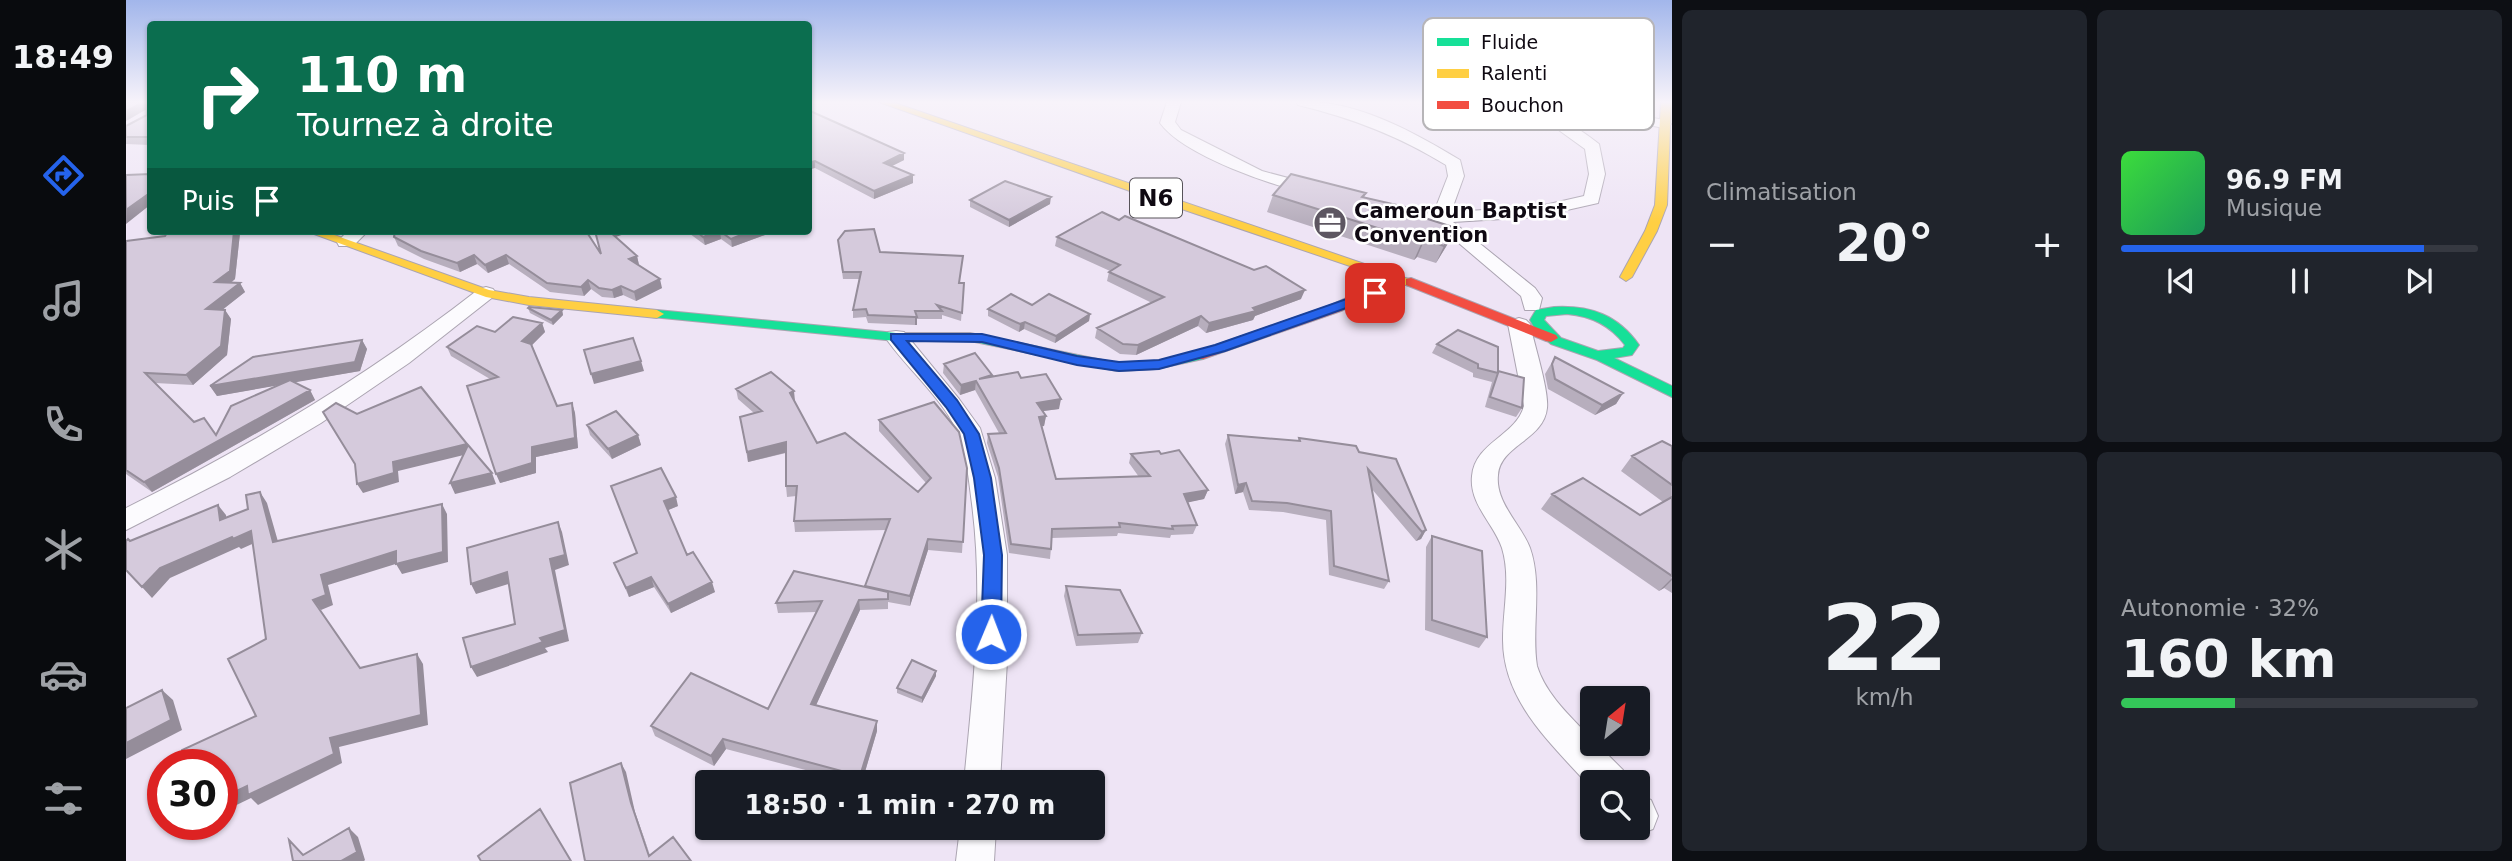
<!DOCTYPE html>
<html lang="fr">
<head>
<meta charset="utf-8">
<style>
	:root { --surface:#171b24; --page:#20242c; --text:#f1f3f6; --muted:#9ea1a6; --line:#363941; --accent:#2563eb }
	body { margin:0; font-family:"DejaVu Sans",sans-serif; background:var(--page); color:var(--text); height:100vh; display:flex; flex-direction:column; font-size:26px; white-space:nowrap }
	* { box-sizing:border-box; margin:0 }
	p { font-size:23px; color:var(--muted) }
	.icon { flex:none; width:38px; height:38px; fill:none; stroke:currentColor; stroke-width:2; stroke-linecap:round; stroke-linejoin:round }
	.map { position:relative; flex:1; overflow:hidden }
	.drawer { display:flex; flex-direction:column; gap:10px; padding:10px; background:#0d0f14; width:840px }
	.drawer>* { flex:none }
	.hud { position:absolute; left:21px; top:21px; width:665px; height:214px; border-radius:7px; box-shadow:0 2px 5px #0004; background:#0b6e4f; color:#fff; overflow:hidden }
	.needle { width:46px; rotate:30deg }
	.fabs { position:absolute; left:1454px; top:686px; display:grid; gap:14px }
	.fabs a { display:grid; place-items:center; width:70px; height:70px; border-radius:7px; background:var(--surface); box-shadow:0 2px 5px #0004; font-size:35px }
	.speed { position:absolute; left:21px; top:749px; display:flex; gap:14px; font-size:35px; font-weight:700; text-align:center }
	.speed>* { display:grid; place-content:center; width:91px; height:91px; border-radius:50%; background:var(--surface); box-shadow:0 2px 5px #0004; line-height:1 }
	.speed .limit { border:10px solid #d22; background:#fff; color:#111 }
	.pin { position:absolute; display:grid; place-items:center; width:60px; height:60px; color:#fff; margin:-30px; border-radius:14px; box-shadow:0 4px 10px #0006 }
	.me { position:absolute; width:77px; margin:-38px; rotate:1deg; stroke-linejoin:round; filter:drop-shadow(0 0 5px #0008) }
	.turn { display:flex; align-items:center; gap:24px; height:147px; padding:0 35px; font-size:32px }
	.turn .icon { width:91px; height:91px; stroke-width:2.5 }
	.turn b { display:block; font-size:49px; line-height:60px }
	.then { display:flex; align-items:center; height:66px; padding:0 35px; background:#0003; gap:14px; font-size:26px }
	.big { font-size:52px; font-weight:700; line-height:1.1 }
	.drawer .tile { flex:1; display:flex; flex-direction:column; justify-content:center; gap:10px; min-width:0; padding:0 24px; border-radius:10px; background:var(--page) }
	.drawer .dial { align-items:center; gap:0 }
	.dial b { font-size:91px; line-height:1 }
	.song { display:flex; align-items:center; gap:21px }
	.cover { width:84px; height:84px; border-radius:10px; background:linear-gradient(135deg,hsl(120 70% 55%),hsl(150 70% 35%)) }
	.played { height:7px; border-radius:4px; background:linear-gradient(90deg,var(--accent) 85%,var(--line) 85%) }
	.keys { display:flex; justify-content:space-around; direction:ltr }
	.heat { display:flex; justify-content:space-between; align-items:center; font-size:38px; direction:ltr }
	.charge { height:10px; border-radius:5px; background:linear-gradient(90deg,#34c759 32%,var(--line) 0) }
	.drawer .tiles { flex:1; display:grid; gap:10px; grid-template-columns:repeat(2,1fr) }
	.trip { position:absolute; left:569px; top:770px; width:410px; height:70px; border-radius:7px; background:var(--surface); box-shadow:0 2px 5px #0004; font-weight:700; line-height:70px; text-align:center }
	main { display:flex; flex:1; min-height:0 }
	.dock { display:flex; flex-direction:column; width:126px; justify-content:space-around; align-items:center; background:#090b0e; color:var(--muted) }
	.dock .icon { width:49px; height:49px }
	.dock .current { color:var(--accent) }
	.dock b { font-size:32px; color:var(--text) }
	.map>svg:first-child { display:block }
</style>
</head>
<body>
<main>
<nav class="dock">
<b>18:49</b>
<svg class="icon current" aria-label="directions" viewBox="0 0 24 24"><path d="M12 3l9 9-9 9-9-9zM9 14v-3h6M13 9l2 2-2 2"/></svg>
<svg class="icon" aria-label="music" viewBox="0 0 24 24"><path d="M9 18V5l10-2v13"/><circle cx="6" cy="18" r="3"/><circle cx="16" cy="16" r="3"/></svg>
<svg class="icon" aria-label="phone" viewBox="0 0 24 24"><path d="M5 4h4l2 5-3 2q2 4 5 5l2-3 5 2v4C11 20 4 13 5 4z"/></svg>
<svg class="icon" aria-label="climate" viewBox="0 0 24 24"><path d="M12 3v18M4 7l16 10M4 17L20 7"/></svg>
<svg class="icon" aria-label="car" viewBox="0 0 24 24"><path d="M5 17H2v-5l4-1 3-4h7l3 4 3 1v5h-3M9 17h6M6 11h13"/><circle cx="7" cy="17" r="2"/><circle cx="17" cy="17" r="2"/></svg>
<svg class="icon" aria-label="filters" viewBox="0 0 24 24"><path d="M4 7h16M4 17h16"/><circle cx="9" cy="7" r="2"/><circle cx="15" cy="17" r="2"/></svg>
</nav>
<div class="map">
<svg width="1546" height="861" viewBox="0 0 1546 861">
	<rect width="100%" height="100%" fill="#eee4f5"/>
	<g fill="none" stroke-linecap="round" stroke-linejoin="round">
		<defs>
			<path id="street" d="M1041 102H1055L1049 122 1055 130 1136 171 1196 187 1198 191 1190 196C1149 186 1059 157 1034 123Z
				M1170 102C1227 98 1286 131 1334 160L1338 176 1325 212 1410 207 1458 196 1463 174 1459 149 1423 123 1380 105 1378 102C1414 102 1444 122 1473 144L1479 174 1472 203 1410 217 1327 222 1409 288 1416 298 1413 310H1399L1395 296 1308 222 1266 216 1257 211 1266 206 1308 212 1322 176 1320 165C1273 136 1226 118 1172 105Z
				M1415 102H1442L1538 120 1545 124 1538 128 1422 106Z
				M222 231H242L227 246H213L211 242Z
				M360 287 367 289 370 293 367 297 283 363 195 423 104 477 0 530V508C125 446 243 375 353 289Z
				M1393 318 1400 320 1404 324C1408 344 1423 390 1421 408 1418 440 1374 445 1372 475 1369 503 1395 524 1404 548 1417 585 1405 628 1411 666 1420 695 1446 718 1466 739V744H1471L1497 770 1502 782H1466V789C1427 745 1376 702 1377 638 1377 609 1385 577 1376 548 1368 524 1343 504 1346 476 1349 442 1390 436 1398 406L1382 324 1386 320Z
				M770 331 778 332 833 399 854 428 869 478 881 555V661L874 782H838C847 689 858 597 846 504 843 482 841 457 833 436 820 401 780 368 759 337L762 332Z
				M1512 795 1525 800 1532 816 1527 829 1514 834 1500 828H1512Z
				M834 828H870L868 861H830Z"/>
			<path id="fast" d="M1428 307C1464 305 1492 315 1513 345L1506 355 1488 358 1546 386V397L1471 360 1425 344 1411 332 1404 320 1410 310ZM1441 314C1465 316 1484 325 1499 345L1497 348 1472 351 1435 338 1418 320 1420 316Z
				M531 310 770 333H844L991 363 1030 361 1072 352 1079 356 1077 359 1030 369 991 371 844 341H770L526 317 524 314Z"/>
			<path id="slow" d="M753 102H766L1291 282 1285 286 1280 285 1035 202Z
				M1535 102H1545L1541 205 1531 231 1506 277 1500 281 1494 277 1519 231 1529 205Z
				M180 231H197L363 290 403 297 531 310 538 314 531 318 403 305 360 297Z"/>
			<path id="jam" d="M1272 275 1278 279 1276 282 1215 311 1077 359H1067L1065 356 1067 353 1205 305Z
				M1285 278 1430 335 1432 338 1425 342 1420 341 1280 285V279Z"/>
		</defs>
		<use href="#street" stroke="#aba4b1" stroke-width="2"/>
		<use href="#fast" stroke="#aba4b1" stroke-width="2"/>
		<use href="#slow" stroke="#aba4b1" stroke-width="2"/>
		<use href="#jam" stroke="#aba4b1" stroke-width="2"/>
		<use href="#street" fill="#fcfbfe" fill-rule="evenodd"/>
		<use href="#fast" fill="#16e098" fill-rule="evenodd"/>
		<use href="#slow" fill="#ffcf43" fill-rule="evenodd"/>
		<use href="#jam" fill="#f24e42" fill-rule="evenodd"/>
	</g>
	<path fill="#b7aebd" d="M0 102H24V145L0 144V126L21 115V109L0 121Z
		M682 110 778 160 766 166 787 175V183L748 199 689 168Z
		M1240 193 1238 198 1330 228 1321 245 1310 263 1291 257 1288 260 1141 212 1147 195Z
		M844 200 924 204 883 227 844 207Z
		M560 231H639V235L606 247 595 239 579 245Z
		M114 233 109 279 105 283H114L119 292 96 310H99L105 319 101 355 67 385 29 383 68 422 90 435 152 385 91 396 84 386 236 340 241 349 234 371 168 382 184 390 189 400 26 492 0 474V241Z
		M340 234 475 254 489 237 511 256 513 265H512L536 288 510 301 497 295 488 298 476 297 465 289 458 296 424 292 383 264 362 273 351 264 334 272 298 259 272 246 268 237Z
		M931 237 1175 299 1129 316 1127 320 1080 333 1072 326 1010 355 994 354 969 338 971 328 1026 303 981 281 983 272 984 271 929 246Z
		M712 240 754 252 837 256 833 283H838L835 321 816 315V319H791V325H789L742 323 740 317 727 318V310L733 279H717Z
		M906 305 964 314 963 321 929 343 898 329 893 332 862 316V309Z
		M402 308 436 310 437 315 427 325 404 313Z
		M416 323 419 332 406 345 431 406 446 403 449 413 452 448 410 457V473L374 483 364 379 325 356 321 347 369 332Z
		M1311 344 1372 371 1396 408 1390 417 1359 407 1366 382 1347 377V373L1306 353Z
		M1429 357 1497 393 1490 404 1469 415 1422 389 1419 374Z
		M818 364 866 375V377L895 378 933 409 917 411 920 416 918 426H916L930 479 1013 477 1003 463 1005 454H1035L1082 490 1078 499 1061 502 1071 525 1067 534 1045 535 1044 538 992 533 991 536 926 538 924 559 883 553 872 477 861 443 862 434 873 433 849 390 834 395 817 373Z
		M610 389 669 401H668L691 443 792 492 800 483 753 431V420L841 468 836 553 802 550 784 606 762 602V609L734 610 690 705 751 731 736 782H725L600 749 588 766 529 736 525 726 642 709 691 612 652 613 650 603 739 587 760 530 669 532 668 521 670 496 661 497 660 486V453L622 462 614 417 628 413 612 399Z
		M461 425 512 435 515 445 486 459 464 435Z
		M1102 435 1172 441 1173 438 1233 452 1300 530 1295 539 1290 541 1245 488 1263 581 1258 589 1203 575 1200 520 1157 512 1123 510 1117 492 1109 494 1099 444Z
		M1546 446V593L1538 588 1533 591 1415 509 1426 494 1514 515 1537 502 1495 471 1506 456Z
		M485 486 552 506 542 510 561 555 589 592 545 613 528 587 503 597 488 563 511 554Z
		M1306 536 1361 637 1353 648 1299 630 1300 547Z
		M940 586 1016 633 1012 643 950 646 938 596Z
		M810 671V676L796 703 771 693V688Z"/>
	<path fill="#958d9a" d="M18 102H21L24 107 0 121V111Z
		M778 153V160L758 170V163Z
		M689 161V168L682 170V163Z
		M787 175V183L748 199V191Z
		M21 195 24 202V205L0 224V210Z
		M925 197 924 204 883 227V220Z
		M1330 228 1321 245 1310 263 1318 246Z
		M108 231H113L114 233 109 279 94 291 89 282Z
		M482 231H507L484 239Z
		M594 231 595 239 579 245 577 237Z
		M625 231H639V235L606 247 605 239Z
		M1299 239 1291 257 1288 260 1296 242Z
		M348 255 351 264 334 272 331 263Z
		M380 255 383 264 362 273 359 265Z
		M511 256 513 265 505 268 503 259Z
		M534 279 536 288 510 301 508 292Z
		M462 280 465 289 458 296 455 287Z
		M114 283 119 292 86 318 80 309Z
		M495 286 497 295 488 298 486 290Z
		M1179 290 1175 299 1129 316 1127 320 1080 333 1083 323Z
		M99 310 105 319 101 355 67 385 60 375Z
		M436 310 437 315 427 325 425 320Z
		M964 314 963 321 929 343 930 336Z
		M1075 316 1072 326 1010 355 1012 345Z
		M789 317H791V325H789Z
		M899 322 898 329 893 332 894 324Z
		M416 323 419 332 400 351 396 341Z
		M236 340 241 349 234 371 91 396 84 386Z
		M515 361 518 371 468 384 465 374Z
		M850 381 849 390 834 395 835 385Z
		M184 390 189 400 26 492 18 482Z
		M668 391 669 401 665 403 664 393Z
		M1497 393 1490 404 1469 415 1476 405Z
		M935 399 933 409 910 412 911 403Z
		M446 403 449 413 452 448 410 457V473L374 483 370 474 406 447Z
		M920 416 918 426 912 427 913 417Z
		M512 435 515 445 486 459 482 449Z
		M660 442 662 452 622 462 621 452Z
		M341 444 346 453 272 471 273 482 237 493 231 484 267 462Z
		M366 473 370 484 329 494 324 483Z
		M1120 483 1117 492 1109 494 1112 485Z
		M1082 490 1078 499 1055 504 1058 494Z
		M134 492 141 503 155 552 147 542Z
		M550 497 552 506 540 511 538 501Z
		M316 504 321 514 322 562 276 574 270 564Z
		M92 505 100 515 102 531 94 520Z
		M432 522 436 532 443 565 429 570 443 641 419 648 422 652 351 677 345 667 414 638 424 559Z
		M1300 530 1295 539 1290 541 1296 532Z
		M125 531 133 541 115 549 113 547 44 578 26 598 16 587 34 568 106 537Z
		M802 539V550L784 606V596Z
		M270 551 276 562 202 585 207 605 195 610 187 600 195 575Z
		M381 572 386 583 350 594 345 584Z
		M525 577 528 587 503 597 500 588Z
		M1546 578V580L1538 588 1533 591Z
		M586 582 589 592 545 613 542 604Z
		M733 600 734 610 686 714 685 704Z
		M291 654 297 664 302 725 213 747 216 763 132 805 125 798 96 812V798L204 738Z
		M810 671V676L796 703V698Z
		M36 690 47 700 56 730 0 759V743Z
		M751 721V731L736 782H735L734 776Z
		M597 739 600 749 588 766 585 756Z
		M495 763 500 772 509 812 526 861 505 803Z
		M223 828 232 837 239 860 238 861H215Z"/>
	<path fill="#d5cadc" stroke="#958d9a" stroke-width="2" d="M0 102H18L0 111Z
		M20 102H24V137H0V126L21 115Z
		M682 110 778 153 758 163 787 175 748 191 689 161 682 163Z
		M24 174V195H21L0 210V175Z
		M1165 174 1240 193 1236 197 1301 212 1299 218 1330 228 1318 246 1299 239 1296 242 1147 195Z
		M879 181 925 197 883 220 844 200Z
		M976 212 993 220 999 216 1128 270 1140 266 1179 290 1127 308 1130 311 1083 323 1075 316 1012 345 997 344 971 328 1038 297 983 272 994 265 931 237Z
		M748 229 754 252 837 256 833 283H838L836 313 811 305 816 311H789L791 317H789L742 315 740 309 727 310 735 272H717L712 240 719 231Z
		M42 231H108L104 271 89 282 114 283 80 309 99 310 95 346 60 375 19 373 68 422 78 418 90 435 105 406 164 380 184 390 18 482 0 470V241L39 236Z
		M269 231H330L340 234 349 231H460L475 254 469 231H483L511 256 503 259 534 279 508 292 495 286 486 290 473 288 462 280 455 287 421 283 380 255 359 265 348 255 331 263 295 251 268 237Z
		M570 231H593L577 237Z
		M594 231H625L605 239Z
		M885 294 906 305 923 294 964 314 930 336 899 322 894 324 862 309Z
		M403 307 436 310 425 320 402 308Z
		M387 317 416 323 396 341 405 344 431 406 446 403 449 438 406 447V463L370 474 341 386 372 377 321 347 351 326 369 332Z
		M1332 330 1372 347V371L1398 378 1396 408 1364 397 1372 373 1352 368V364L1311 344Z
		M507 338 515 361 465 374 458 350Z
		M236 340 229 362 84 386 127 357Z
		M849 353 866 375 853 379 892 372 895 378 920 374 935 399 911 403 920 416 913 417 930 479 1024 476 1005 454 1033 451 1035 454 1053 450 1082 490 1058 494 1071 525 1046 526 1047 529 993 523 994 527 926 529 925 549 885 544 873 468 862 434 880 433 850 381 835 385 818 364Z
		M1429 357 1497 393 1476 405 1429 379 1426 364Z
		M645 372 668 391 664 393 691 443 719 433 792 492 805 478 753 420 808 402 833 432 841 468 837 542 802 539 784 596 739 586 764 519 668 521 671 486H660V442L621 452 614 417 636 411 610 389Z
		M295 387 341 444 267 462 268 473 231 484 229 464 197 412 210 403 231 414Z
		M490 411 512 435 482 449 461 425Z
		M1102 435 1174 441 1173 438 1230 446 1233 452 1270 459 1300 530 1296 532 1242 469 1263 581 1208 566 1205 511 1161 503 1126 501 1120 483 1112 485Z
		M1536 441 1546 446V485L1506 456Z
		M342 445 366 473 324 483Z
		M535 468 550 497 538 501 561 555 567 552 586 582 542 604 525 577 500 588 488 563 511 553 485 486Z
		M1457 478 1514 515 1546 497V576L1426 494Z
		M134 492 147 542 316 504 317 552 270 564V551L195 575 200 595 187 600 234 668 291 654 295 715 204 738 208 754 122 795 121 786 96 798V765H57L56 750 130 716 102 659 140 639 125 531 107 539 106 537 34 568 16 587 0 570V541L2 539 4 541 92 505 94 520 122 509 120 495Z
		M432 522 439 555 424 559 439 630 414 638 417 642 345 667 337 638 389 624 381 572 345 584 341 548Z
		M1306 536 1356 551 1361 637 1306 620Z
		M668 571 762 592V599L733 600 685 704 751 721 734 776 597 739 585 756 525 726 565 673 642 709 696 601 650 603Z
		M940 586 994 590 1016 633 952 635Z
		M786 660 810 671 796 698 771 688Z
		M36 690 45 720 0 743V708Z
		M495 763 505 803 523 856 547 837 565 861H459L444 783Z
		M414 809 445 861H355L352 856Z
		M223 828 231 852 215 861H167L163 840 177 855Z"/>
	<linearGradient id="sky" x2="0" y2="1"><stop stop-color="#a2b6eb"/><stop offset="0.46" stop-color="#f7f3fa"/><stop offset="1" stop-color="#f7f3fa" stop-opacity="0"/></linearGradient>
	<rect width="1546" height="222" fill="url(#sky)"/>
	<path fill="#2563eb" stroke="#184099" stroke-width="2" d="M1249 289 1254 291V296L1099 351 1033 369 993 371 951 365 856 342 781 341 831 400 853 434 865 478 876 555 875 634 872 640 865 643 858 640 855 634 858 555 848 478 838 434 820 407 765 340V334H856L951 356 993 362 1033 360 1089 345Z"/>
	<defs>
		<symbol id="office-disc" viewBox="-11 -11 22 22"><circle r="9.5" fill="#5d5661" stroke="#fff"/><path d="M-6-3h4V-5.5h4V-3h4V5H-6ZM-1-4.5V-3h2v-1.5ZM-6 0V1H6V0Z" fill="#fff"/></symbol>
	</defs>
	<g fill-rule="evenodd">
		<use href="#office-disc" x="1185" y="204" width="38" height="38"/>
	</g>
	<g text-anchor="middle" stroke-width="5" stroke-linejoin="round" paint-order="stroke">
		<g font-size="21" font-weight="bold" fill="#0f0912" stroke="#fff" text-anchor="start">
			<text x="1228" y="218">Cameroun Baptist<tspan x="1228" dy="24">Convention</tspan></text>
		</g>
		<rect fill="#fff" stroke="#575359" stroke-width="2" x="1004" y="178.5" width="52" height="39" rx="5"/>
		<g font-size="23" font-weight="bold" fill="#0f0912">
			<text x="1030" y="206">N6</text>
		</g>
	</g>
	<rect x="1297" y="18" width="231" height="112" rx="10" fill="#fff" stroke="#b7b5b8" stroke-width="2"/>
	<rect x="1311" y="38" width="32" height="8" fill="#16e098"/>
	<rect x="1311" y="69" width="32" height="9" fill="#ffcf43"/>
	<rect x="1311" y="101" width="32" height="8" fill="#f24e42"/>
	<g font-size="19" fill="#0f0912">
		<text x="1355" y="49">Fluide</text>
		<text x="1355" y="80">Ralenti</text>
		<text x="1355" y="112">Bouchon</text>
	</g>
</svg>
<div class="fabs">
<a><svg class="needle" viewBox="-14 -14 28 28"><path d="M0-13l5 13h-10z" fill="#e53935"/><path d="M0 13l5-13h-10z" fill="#9ea1a6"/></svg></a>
<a><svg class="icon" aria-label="search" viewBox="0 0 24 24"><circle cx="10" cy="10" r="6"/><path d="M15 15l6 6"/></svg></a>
</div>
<div class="speed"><div class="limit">30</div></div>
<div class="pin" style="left:1249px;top:293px;background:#d93025"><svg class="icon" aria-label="arrive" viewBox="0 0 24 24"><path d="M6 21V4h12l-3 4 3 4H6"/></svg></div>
<svg class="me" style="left:865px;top:634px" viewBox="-20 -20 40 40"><circle r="17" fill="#2563eb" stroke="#fff" stroke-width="3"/><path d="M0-11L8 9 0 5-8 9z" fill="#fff"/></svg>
<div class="trip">18:50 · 1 min · 270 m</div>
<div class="hud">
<div class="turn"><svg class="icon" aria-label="right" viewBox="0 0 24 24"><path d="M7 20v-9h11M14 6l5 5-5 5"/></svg><div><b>110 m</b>Tournez à droite</div></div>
<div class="then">Puis<svg class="icon" aria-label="arrive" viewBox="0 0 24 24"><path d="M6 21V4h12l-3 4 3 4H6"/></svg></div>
</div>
</div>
<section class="drawer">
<div class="tiles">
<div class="tile"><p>Climatisation</p>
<div class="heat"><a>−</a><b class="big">20°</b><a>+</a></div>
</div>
<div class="tile">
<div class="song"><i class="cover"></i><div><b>96.9 FM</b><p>Musique</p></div></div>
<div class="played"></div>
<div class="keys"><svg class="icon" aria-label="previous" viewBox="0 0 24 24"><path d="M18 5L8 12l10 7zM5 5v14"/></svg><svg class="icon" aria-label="pause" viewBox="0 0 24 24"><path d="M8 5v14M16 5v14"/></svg><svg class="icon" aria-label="next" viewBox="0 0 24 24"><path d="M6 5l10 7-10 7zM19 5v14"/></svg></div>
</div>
<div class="tile dial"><b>22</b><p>km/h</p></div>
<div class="tile"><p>Autonomie · 32%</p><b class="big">160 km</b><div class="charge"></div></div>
</div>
</section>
</main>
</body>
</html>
